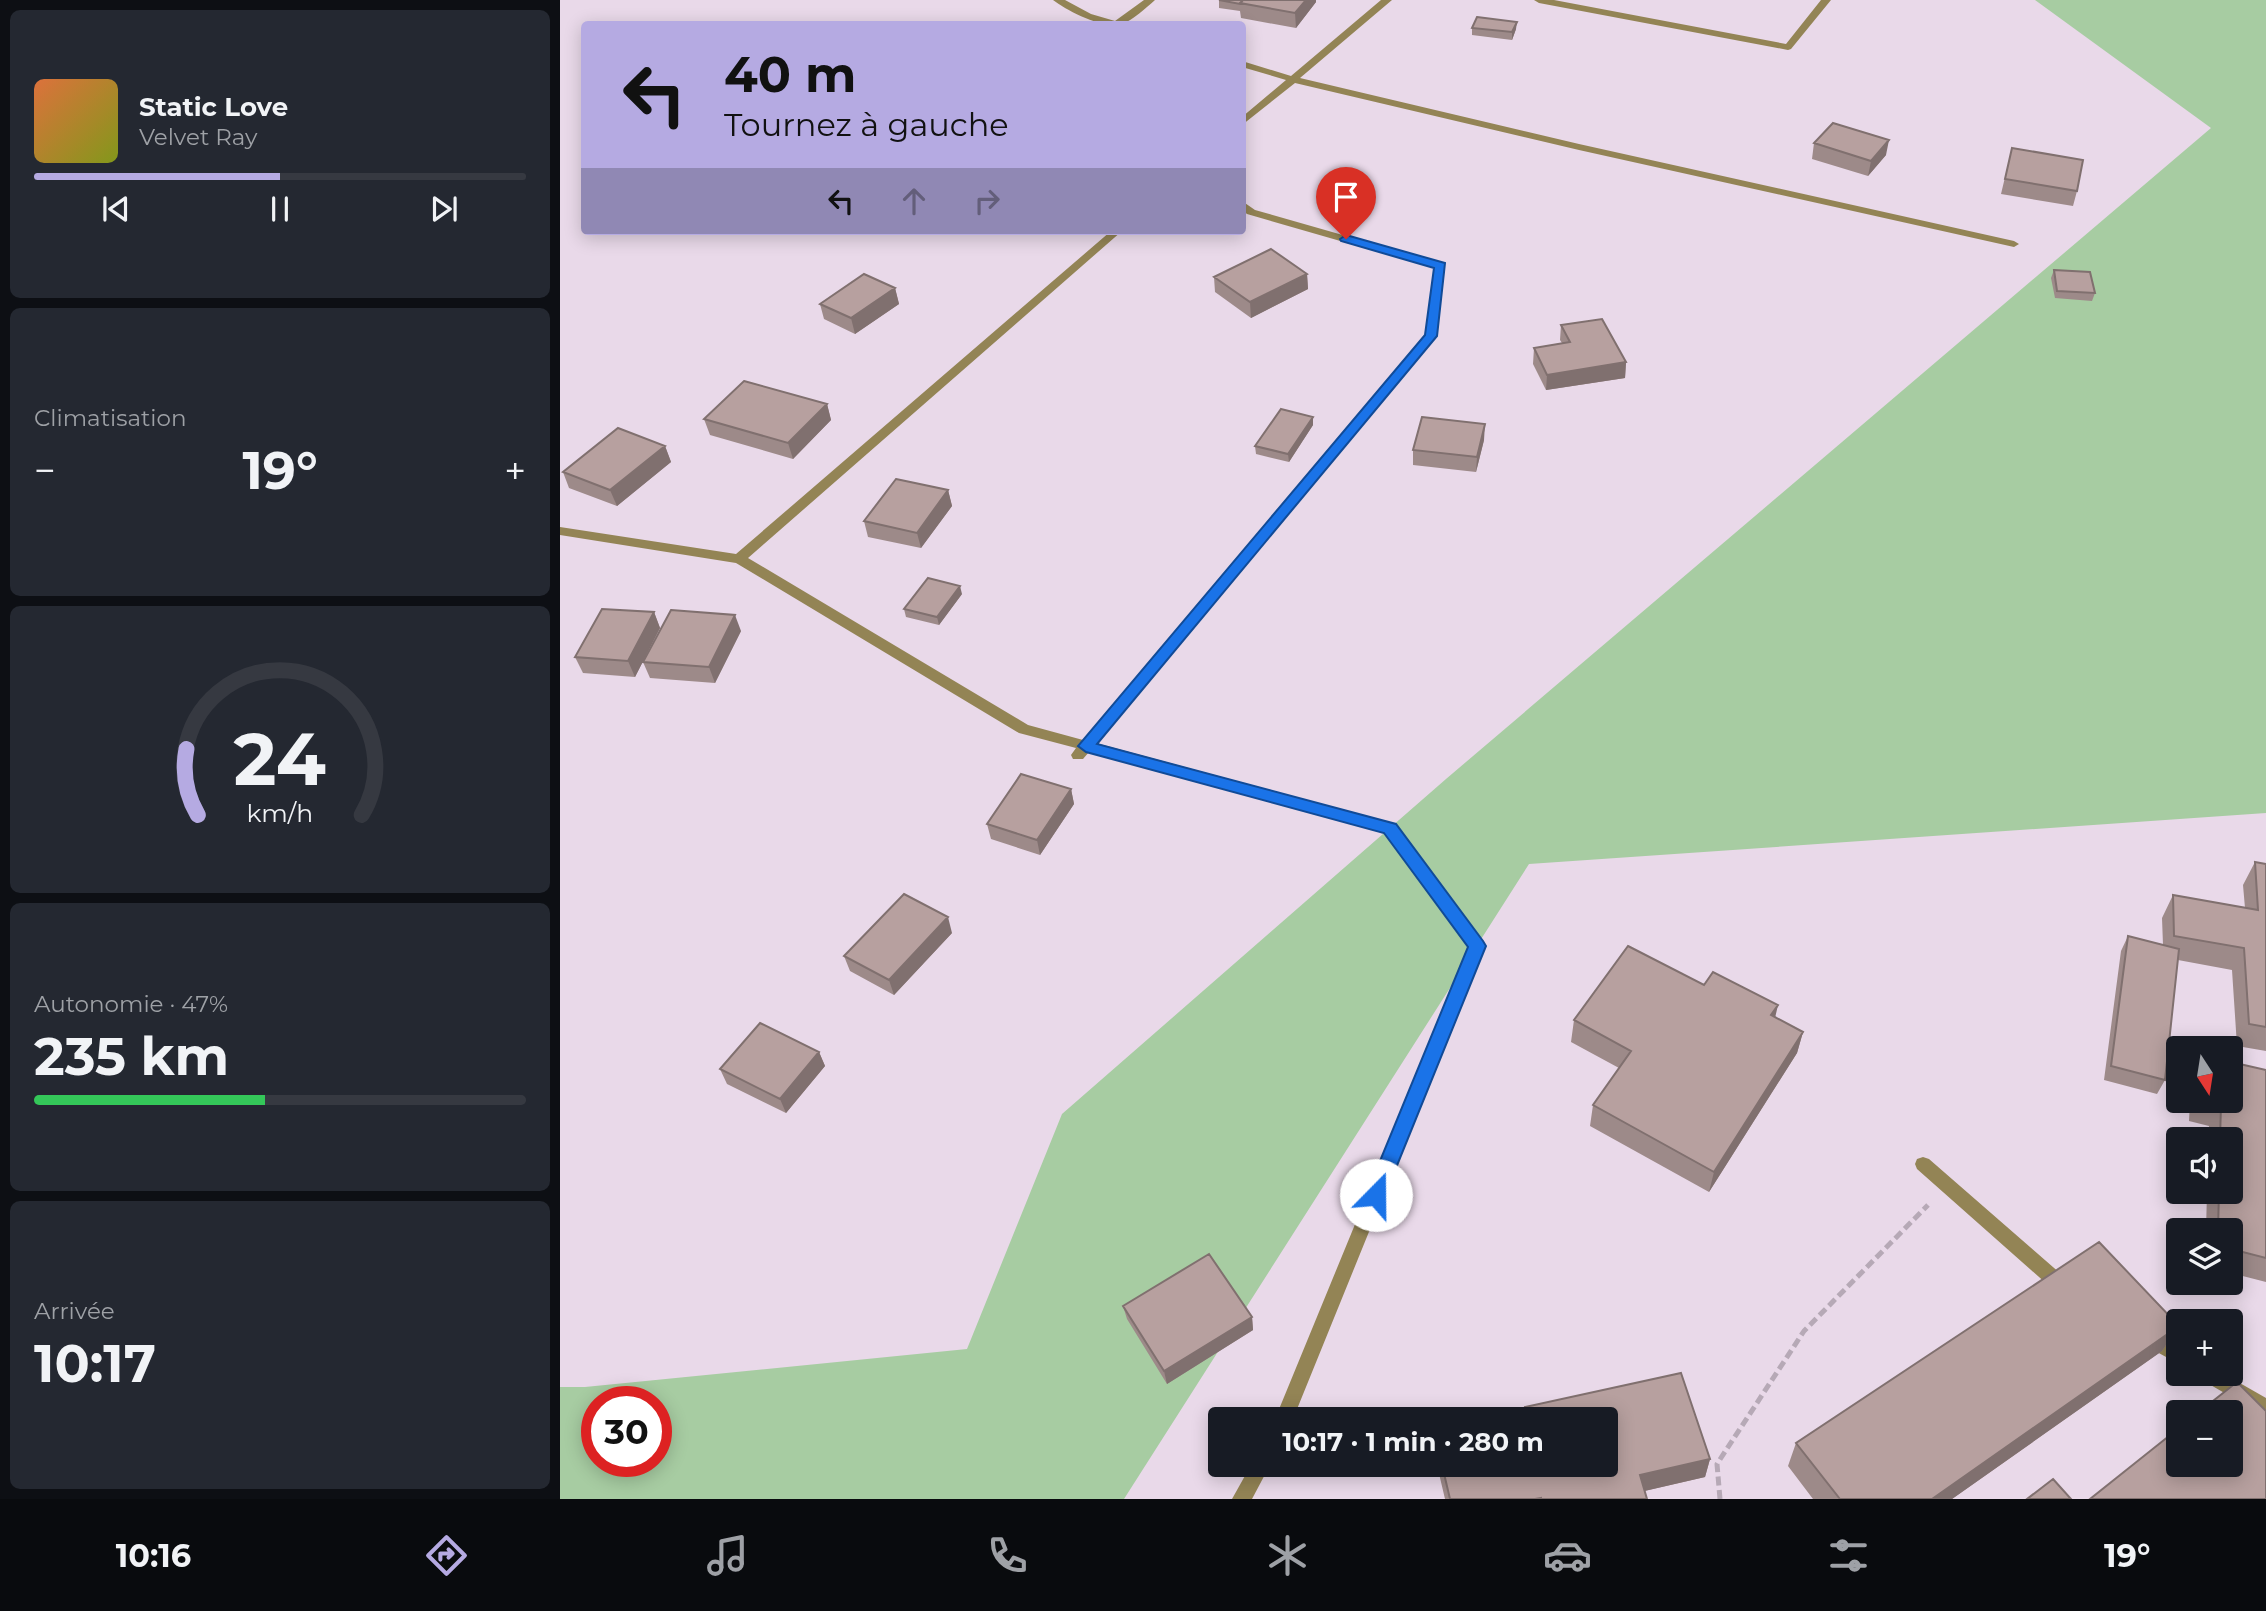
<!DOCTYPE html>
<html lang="fr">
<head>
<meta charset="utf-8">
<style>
	:root { --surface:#171b24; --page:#242831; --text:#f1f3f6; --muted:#9ea1a6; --line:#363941; --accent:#b5aae2 }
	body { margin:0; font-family:Montserrat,sans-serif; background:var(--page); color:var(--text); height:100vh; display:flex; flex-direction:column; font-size:26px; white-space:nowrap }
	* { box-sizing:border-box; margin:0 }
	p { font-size:23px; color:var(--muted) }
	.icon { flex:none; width:38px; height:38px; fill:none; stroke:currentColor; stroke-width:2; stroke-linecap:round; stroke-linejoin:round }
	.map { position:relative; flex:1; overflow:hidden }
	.side { display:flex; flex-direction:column; gap:10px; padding:10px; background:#0d0f14; width:560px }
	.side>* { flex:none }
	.hud { position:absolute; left:21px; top:21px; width:665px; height:214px; border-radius:7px; box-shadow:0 4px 18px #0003; background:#b5aae2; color:#111; overflow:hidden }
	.needle { width:46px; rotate:168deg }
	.buttons { position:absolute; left:1606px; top:1036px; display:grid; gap:14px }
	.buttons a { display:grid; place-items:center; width:77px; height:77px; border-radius:7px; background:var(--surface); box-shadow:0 4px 18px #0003; font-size:35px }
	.speed { position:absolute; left:21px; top:1386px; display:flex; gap:14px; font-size:35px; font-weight:700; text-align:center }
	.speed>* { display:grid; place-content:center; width:91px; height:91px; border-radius:50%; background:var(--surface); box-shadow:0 4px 18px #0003; line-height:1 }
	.speed .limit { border:10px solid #d22; background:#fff; color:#111 }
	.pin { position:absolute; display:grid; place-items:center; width:60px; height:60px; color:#fff; margin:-72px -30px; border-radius:50% 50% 50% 0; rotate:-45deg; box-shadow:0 0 7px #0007 }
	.pin .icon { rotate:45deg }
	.me { position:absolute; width:77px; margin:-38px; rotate:22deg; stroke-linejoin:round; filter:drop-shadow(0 0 5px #0008) }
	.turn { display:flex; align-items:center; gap:24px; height:147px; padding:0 28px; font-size:32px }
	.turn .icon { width:91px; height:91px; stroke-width:2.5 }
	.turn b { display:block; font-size:49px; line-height:60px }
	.lanes { display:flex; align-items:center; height:66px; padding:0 28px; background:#0003; justify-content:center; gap:35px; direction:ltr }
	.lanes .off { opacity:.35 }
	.big { font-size:52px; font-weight:700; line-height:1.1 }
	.side .tile { flex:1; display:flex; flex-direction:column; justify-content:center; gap:10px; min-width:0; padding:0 24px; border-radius:10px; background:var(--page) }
	.side .dial { align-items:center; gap:0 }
	.dial svg { height:182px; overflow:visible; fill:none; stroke:var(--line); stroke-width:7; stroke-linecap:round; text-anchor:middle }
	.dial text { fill:var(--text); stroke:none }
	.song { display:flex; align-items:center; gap:21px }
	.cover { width:84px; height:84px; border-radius:10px; background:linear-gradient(135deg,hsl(20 70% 55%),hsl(70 70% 35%)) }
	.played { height:7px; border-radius:4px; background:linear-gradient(90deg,var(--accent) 50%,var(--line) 50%) }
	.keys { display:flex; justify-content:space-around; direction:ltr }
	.heat { display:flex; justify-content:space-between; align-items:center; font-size:38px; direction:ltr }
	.charge { height:10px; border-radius:5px; background:linear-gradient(90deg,#34c759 47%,var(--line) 0) }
	.trip { position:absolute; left:648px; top:1407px; width:410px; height:70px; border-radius:7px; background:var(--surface); box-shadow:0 4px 18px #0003; font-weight:700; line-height:70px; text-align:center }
	.tab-bar { display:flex; height:112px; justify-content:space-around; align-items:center; background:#090b0e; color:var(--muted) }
	.tab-bar .icon { width:49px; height:49px }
	.tab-bar .on { color:var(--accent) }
	.tab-bar b { font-size:32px; color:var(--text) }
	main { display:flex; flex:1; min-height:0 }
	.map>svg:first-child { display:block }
</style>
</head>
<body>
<main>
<section class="side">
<div class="tile">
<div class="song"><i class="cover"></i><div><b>Static Love</b><p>Velvet Ray</p></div></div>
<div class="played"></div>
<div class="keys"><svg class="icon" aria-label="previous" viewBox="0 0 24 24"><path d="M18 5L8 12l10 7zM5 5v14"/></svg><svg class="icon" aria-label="pause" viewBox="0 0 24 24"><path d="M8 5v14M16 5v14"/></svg><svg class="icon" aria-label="next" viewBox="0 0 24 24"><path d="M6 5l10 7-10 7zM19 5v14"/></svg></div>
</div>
<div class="tile"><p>Climatisation</p>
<div class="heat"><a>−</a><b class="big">19°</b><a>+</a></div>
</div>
<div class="tile dial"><svg viewBox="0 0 100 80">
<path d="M14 69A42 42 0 1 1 86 69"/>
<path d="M14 69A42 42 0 0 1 9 40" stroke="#b5aae2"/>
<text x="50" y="56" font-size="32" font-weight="700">24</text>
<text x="50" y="72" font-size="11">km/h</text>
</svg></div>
<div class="tile"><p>Autonomie · 47%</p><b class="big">235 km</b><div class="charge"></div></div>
<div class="tile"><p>Arrivée</p><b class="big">10:17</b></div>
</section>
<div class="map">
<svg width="1706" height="1499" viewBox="0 0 1706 1499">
	<rect width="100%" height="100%" fill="#e9d9e9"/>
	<path fill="#a7cca2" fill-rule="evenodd" d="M1475 0H1706V813L969 864 564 1499H0V1387H25L407 1349 502 1114 886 779 1651 128ZM37 1402H96V1461H37Z"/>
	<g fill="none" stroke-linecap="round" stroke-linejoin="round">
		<path stroke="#b6a9b6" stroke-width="5" stroke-dasharray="9 4.5" stroke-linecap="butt" d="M1160 1499 1157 1464 1244 1331 1368 1205"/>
		<path fill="#938455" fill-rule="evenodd" d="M1363 1157 1369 1159 1509 1281 1512 1287 1509 1293 1503 1295 1497 1293 1357 1169 1355 1164 1357 1159Z
			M1590 1331 1619 1346V1364L1584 1345 1581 1339 1584 1333Z
			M1639 1374H1664L1706 1398V1417L1642 1380Z"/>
		<path fill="#938455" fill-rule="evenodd" d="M493 0H505L531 14 555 21 584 0H595C586 8 573 20 562 24 545 30 507 11 493 0Z
			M821 0H832L740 78 1019 144 1454 241 1459 244 1454 247 1019 150 735 83 682 125V117L726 80 682 67V61L731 76Z
			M974 0H994L1226 44 1261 0H1271L1231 49 1228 50 979 3Z
			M682 201 695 210 884 264 885 266 877 336 536 743 835 824 925 946 733 1419H715L909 947 825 832 529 752 523 759H513L511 755 516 748 459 733 176 563 0 535V527L176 554 551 231H562L188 558 468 725 523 740 865 335 874 268 687 214 682 210Z
			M691 1465H710L692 1499H672Z"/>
	</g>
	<path fill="#9d8a89" d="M659 1 756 2 736 28 681 18 680 11 659 8Z
		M912 28 956 29 952 40 912 35Z
		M1254 143 1326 155 1308 176 1252 159Z
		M1452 148 1517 191 1513 206 1441 194Z
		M1494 270 1535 293 1532 301 1495 298 1491 278Z
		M747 274 748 289 691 318 655 292 654 277Z
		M335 288 339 304 295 334 264 319 260 304Z
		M1001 325 1066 362 1065 378 986 390 973 364 974 348 1002 343 1000 340Z
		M267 404 271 420 233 459 150 435 144 419Z
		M753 417V425L729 462 696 454 695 446Z
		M924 440 916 472 853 465V450Z
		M105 446 111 462 57 506 9 488 3 472Z
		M388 490 392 506 361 548 308 537 304 521Z
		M402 594 379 625 346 617 344 609Z
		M94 612 100 628 75 677 23 673 15 657Z
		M181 631 155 683 90 678 83 662Z
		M511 789 514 804 480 855 431 839 427 824Z
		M1695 862 1706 864V1051L1677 1046 1672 970 1618 960 1605 1080 1597 1094 1544 1080 1561 951 1568 936 1603 945 1602 918 1613 895 1685 908 1683 885Z
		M392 933 334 995 290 971 284 956Z
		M1144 985 1215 1017 1243 1032 1237 1053 1149 1192 1030 1126 1033 1105 1059 1068 1011 1042 1014 1020Z
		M259 1052 265 1066 226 1113 167 1084 160 1069Z
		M1706 1070V1282L1671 1273V1230H1646L1647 1192H1671V1139H1648L1649 1126 1629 1121 1630 1101H1671Z
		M563 1306 692 1317 693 1330 607 1384 567 1319Z
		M1619 1326 1602 1351 1392 1499H1253L1228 1466 1236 1443Z
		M965 1407 1150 1459 1145 1477 1084 1491 1087 1499H885L877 1465H1045L964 1415Z"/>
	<path fill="#80706f" d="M746 0H756V2L736 28 735 13Z
		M957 22 956 29 952 40V32Z
		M1329 140 1326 155 1308 176 1311 161Z
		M747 274 748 289 691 318 690 302Z
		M335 288 339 304 295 334 291 318Z
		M1066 362 1065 378 986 390 987 375Z
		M267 404 271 420 233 459 228 443Z
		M753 417V425L729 462 728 454Z
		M925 424 924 440 916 472 917 457Z
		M105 446 111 462 57 506 50 490Z
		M388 490 392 506 361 548 357 533Z
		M400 586 402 594 379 625 377 617Z
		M94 612 100 628 75 677 68 661Z
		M175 615 181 631 155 683 149 667Z
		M511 789 514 804 480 855 477 840Z
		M388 917 392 933 334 995 329 980Z
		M1218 1005 1213 1027 1211 1015Z
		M1243 1032 1237 1053 1149 1192 1154 1172Z
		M259 1052 265 1066 226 1113 220 1099Z
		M692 1317 693 1330 607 1384 604 1371Z
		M1619 1326 1602 1351 1392 1499H1372Z
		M1150 1459 1145 1477 1076 1493 1080 1475Z"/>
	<path fill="#b7a09f" stroke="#80706f" stroke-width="2" d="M659 0H683L680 4Z
		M683 0H746L735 13 680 3Z
		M917 17 957 22 952 32 912 28Z
		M1273 123 1329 140 1311 161 1254 143Z
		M1452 148 1523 160 1517 191 1445 179Z
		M711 249 747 274 690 302 654 277Z
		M1494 270 1530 272 1535 293 1497 291Z
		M304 274 335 288 291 318 260 304Z
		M1042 319 1066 362 987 375 974 348 1010 342 1001 325Z
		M184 381 267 404 228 443 144 419Z
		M721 409 753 417 728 454 695 446Z
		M862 417 925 424 917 457 853 450Z
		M58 428 105 446 50 490 3 472Z
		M336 479 388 490 357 533 304 521Z
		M368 578 400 586 377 617 344 609Z
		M42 609 94 612 68 661 15 657Z
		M111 610 175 615 149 667 83 662Z
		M461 774 511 789 477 840 427 824Z
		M1695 862 1706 864V1027L1689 1024 1684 948 1614 936 1613 895 1698 910Z
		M344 894 388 917 329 980 284 956Z
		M1568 936 1619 949 1605 1080 1551 1066Z
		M1068 946 1144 985 1153 972 1218 1005 1211 1015 1243 1032 1154 1172 1033 1105 1071 1051 1014 1020Z
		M200 1023 259 1052 220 1099 160 1069Z
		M1671 1062 1706 1070V1258L1671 1249V1230H1658L1659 1192H1671V1139H1660L1661 1105 1643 1101H1671Z
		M1539 1242 1619 1326 1372 1499H1280L1236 1443Z
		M649 1254 692 1317 604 1371 563 1306Z
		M1121 1373 1150 1459 1080 1475 1087 1499H981V1498L975 1499H890L882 1465H1045V1419H944L966 1414 965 1407Z
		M1677 1382 1706 1411V1499H1530L1619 1428V1465H1671V1412H1639Z
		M1493 1479 1511 1499H1467Z"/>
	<path fill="#1a73e8" stroke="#114b97" stroke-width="2" d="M786 235 885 263 877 336 537 744 836 824 923 941 926 946 825 1195 822 1201 816 1204 809 1201 806 1195 908 947 824 833 526 752 518 746 865 335 874 268 781 241 780 239Z"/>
</svg>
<div class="buttons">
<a><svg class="needle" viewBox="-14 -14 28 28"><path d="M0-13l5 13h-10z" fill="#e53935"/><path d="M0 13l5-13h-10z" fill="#9ea1a6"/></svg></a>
<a><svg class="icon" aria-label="sound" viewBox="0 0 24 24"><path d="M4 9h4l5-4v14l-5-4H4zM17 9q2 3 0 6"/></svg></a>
<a><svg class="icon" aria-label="layers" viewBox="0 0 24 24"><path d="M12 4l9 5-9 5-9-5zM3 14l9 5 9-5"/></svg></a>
<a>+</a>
<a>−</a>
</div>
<div class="speed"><div class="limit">30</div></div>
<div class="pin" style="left:786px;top:239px;background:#d93025"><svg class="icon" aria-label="arrive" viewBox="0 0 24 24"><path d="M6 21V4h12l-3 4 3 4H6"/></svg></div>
<svg class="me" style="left:816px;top:1195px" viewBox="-20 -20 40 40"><circle r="19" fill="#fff"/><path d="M0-13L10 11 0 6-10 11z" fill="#1a73e8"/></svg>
<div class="trip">10:17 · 1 min · 280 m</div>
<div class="hud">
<div class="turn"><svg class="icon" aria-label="left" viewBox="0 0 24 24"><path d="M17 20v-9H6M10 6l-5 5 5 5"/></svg><div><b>40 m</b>Tournez à gauche</div></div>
<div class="lanes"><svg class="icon" aria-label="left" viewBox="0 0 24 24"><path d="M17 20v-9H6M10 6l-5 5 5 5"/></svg><svg class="icon off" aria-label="ahead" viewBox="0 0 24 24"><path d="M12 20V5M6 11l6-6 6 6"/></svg><svg class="icon off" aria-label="right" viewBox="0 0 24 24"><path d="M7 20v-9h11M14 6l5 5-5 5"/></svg></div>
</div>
</div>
</main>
<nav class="tab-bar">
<b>10:16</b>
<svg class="icon on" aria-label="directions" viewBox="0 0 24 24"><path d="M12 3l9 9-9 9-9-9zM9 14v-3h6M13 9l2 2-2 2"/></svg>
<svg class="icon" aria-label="music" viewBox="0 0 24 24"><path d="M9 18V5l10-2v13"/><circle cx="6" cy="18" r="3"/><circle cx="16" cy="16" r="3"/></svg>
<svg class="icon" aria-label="phone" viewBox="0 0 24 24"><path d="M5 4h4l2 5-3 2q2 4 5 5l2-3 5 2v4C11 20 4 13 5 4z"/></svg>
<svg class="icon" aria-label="climate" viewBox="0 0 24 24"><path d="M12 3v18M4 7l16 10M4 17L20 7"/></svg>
<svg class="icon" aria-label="car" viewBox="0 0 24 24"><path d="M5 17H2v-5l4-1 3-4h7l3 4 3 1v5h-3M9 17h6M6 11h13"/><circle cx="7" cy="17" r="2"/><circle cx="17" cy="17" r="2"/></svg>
<svg class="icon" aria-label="filters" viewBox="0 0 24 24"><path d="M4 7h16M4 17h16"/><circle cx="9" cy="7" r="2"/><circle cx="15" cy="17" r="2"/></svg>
<b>19°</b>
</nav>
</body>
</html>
